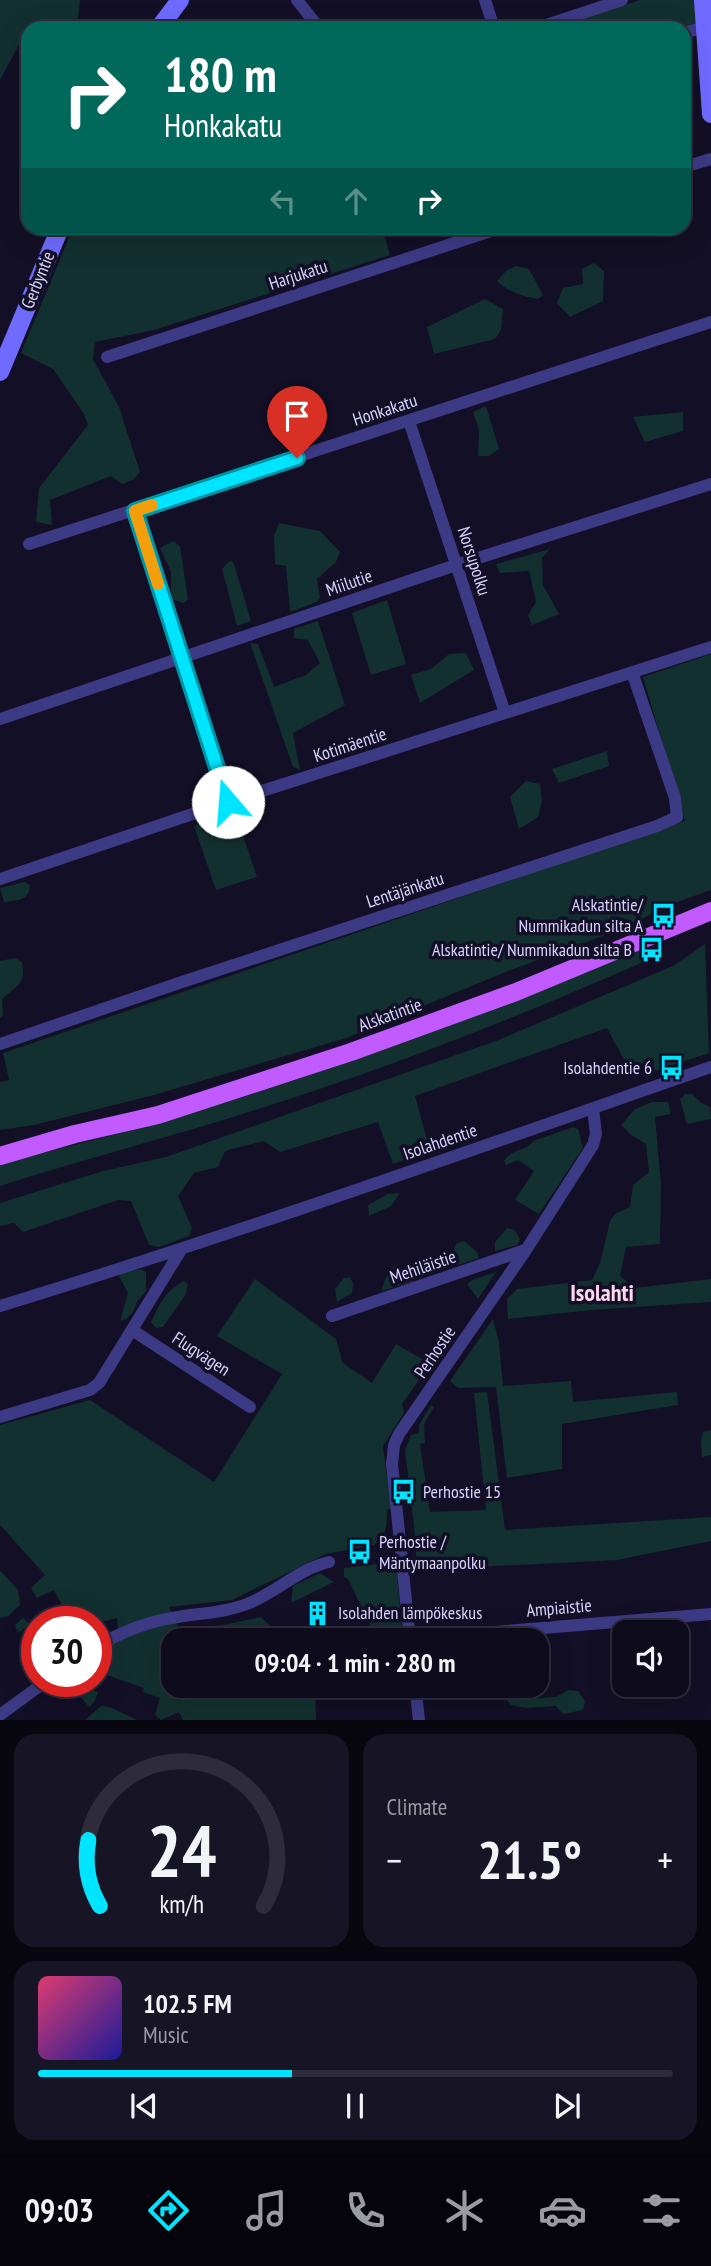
<!DOCTYPE html>
<html lang="en">
<head>
<meta charset="utf-8">
<style>
	:root { --surface:#0e0b1c; --page:#171425; --text:#f1f3f6; --muted:#9b9ba3; --line:#2e2b3b; --accent:#00e5ff }
	body { margin:0; font-family:"PT Sans Narrow",sans-serif; background:var(--page); color:var(--text); height:100vh; display:flex; flex-direction:column; font-size:26px; white-space:nowrap }
	* { box-sizing:border-box; margin:0 }
	p { font-size:23px; color:var(--muted) }
	.icon { flex:none; width:38px; height:38px; fill:none; stroke:currentColor; stroke-width:2; stroke-linecap:round; stroke-linejoin:round }
	.map { position:relative; height:1720px; overflow:hidden }
	.sheet { display:flex; flex-direction:column; gap:14px; padding:14px; background:#08060f; flex:1 }
	.sheet>* { flex:none }
	.hud { position:absolute; left:21px; top:21px; width:670px; height:214px; border-radius:21px; box-shadow:0 7px 28px #0002,0 0 0 2px var(--line); background:#00695c; color:#fff; overflow:hidden }
	.controls { position:absolute; left:612px; top:1620px; display:grid; gap:14px }
	.controls a { display:grid; place-items:center; width:77px; height:77px; border-radius:14px; background:var(--surface); box-shadow:0 7px 28px #0002,0 0 0 2px var(--line); font-size:35px }
	.speed { position:absolute; left:21px; top:1606px; display:flex; gap:14px; font-size:35px; font-weight:700; text-align:center }
	.speed>* { display:grid; place-content:center; width:91px; height:91px; border-radius:50%; background:var(--surface); box-shadow:0 7px 28px #0002,0 0 0 2px var(--line); line-height:1 }
	.speed .limit { border:10px solid #d22; background:#fff; color:#111 }
	.pin { position:absolute; display:grid; place-items:center; width:60px; height:60px; color:#fff; margin:-72px -30px; border-radius:50% 50% 50% 0; rotate:-45deg; box-shadow:0 0 7px #0007 }
	.pin .icon { rotate:45deg }
	.me { position:absolute; width:77px; margin:-38px; rotate:342deg; stroke-linejoin:round; filter:drop-shadow(0 0 5px #0008) }
	.turn { display:flex; align-items:center; gap:24px; height:147px; padding:0 28px; font-size:32px }
	.turn .icon { width:91px; height:91px; stroke-width:2.5 }
	.turn b { display:block; font-size:49px; line-height:60px }
	.lanes { display:flex; align-items:center; height:66px; padding:0 28px; background:#0003; justify-content:center; gap:35px; direction:ltr }
	.lanes .off { opacity:.35 }
	.big { font-size:52px; font-weight:800; line-height:1.1 }
	.sheet .card { flex:1; display:flex; flex-direction:column; justify-content:center; gap:10px; min-width:0; padding:0 24px; border-radius:21px; background:var(--page) }
	.sheet .dial { align-items:center; gap:0 }
	.dial svg { height:182px; overflow:visible; fill:none; stroke:var(--line); stroke-width:7; stroke-linecap:round; text-anchor:middle }
	.dial text { fill:var(--text); stroke:none }
	.song { display:flex; align-items:center; gap:21px }
	.cover { width:84px; height:84px; border-radius:10px; background:linear-gradient(135deg,hsl(340 70% 55%),hsl(240 70% 35%)) }
	.played { height:7px; border-radius:4px; background:linear-gradient(90deg,var(--accent) 40%,var(--line) 40%) }
	.keys { display:flex; justify-content:space-around; direction:ltr }
	.heat { display:flex; justify-content:space-between; align-items:center; font-size:38px; direction:ltr }
	.sheet .tiles { flex:1; display:grid; gap:14px; grid-template-columns:1fr 1fr }
	.card:last-child { grid-column:span 2 }
	.trip { position:absolute; left:161px; top:1628px; width:388px; height:70px; border-radius:21px; background:var(--surface); box-shadow:0 7px 28px #0002,0 0 0 2px var(--line); font-weight:800; line-height:70px; text-align:center }
	.menu { display:flex; height:112px; justify-content:space-around; align-items:center; background:#06040b; color:var(--muted) }
	.menu .icon { width:49px; height:49px }
	.menu .on { color:var(--accent) }
	.menu b { font-size:32px; color:var(--text) }
	.map>svg:first-child { display:block }
</style>
</head>
<body>
<div class="map">
<svg width="711" height="1720" viewBox="0 0 711 1720">
	<rect width="100%" height="100%" fill="#130f26"/>
	<path fill="#12302f" d="M0 0H80L77 28H28L0 80Z
		M640 0H711V18L680 28H555Z
		M73 228H382L390 255 154 330 95 342 93 359 119 407 140 472 133 480 122 484 111 476 50 500 52 525 36 522 39 488 88 425 84 414 53 369 21 353Z
		M594 263 604 271 603 301 570 317 557 303 563 288 583 284 582 269Z
		M516 266 529 269 543 295 538 299C524 297 508 292 497 281L507 270Z
		M485 299 503 309 501 330 495 339 434 354 427 327Z
		M486 406 499 449 489 456H478L479 430 473 412Z
		M683 412V431L645 442 633 417Z
		M279 523 320 531 340 552 336 562 317 579 320 598 317 602 290 612 286 566 275 564 274 536Z
		M173 541 180 546 188 599 184 603 171 599V572L160 548Z
		M550 549 542 558 543 585 559 614 532 625 528 615 536 602 529 571 500 573 496 564Z
		M230 560 234 564 251 621 237 626 222 569Z
		M387 600 406 664 371 675 352 613Z
		M318 621 345 705 293 733 300 770 293 767 250 643 258 644 274 687 306 675 320 663 308 640 294 638V629Z
		M466 653 474 670 420 703 411 675 431 669 449 654Z
		M711 654V890L666 906 627 927 508 971 346 1038 154 1095 34 1125 0 1130V1082L9 1080 3 1053 685 821 643 677Z
		M607 751 609 766 559 783 552 769Z
		M526 781 540 784 542 801 538 817 519 829 510 797Z
		M235 812 257 877 216 890 194 826Z
		M25 882 30 885C29 901 18 900 4 902L0 888Z
		M705 944 709 1053 634 1078 607 1028 415 1096 430 1150 393 1164 378 1122 280 1152 264 1141 225 1151 218 1167 194 1173 178 1196 192 1228 189 1236 159 1247 149 1245 131 1201 118 1200 23 1232 14 1223 0 1226V1203L103 1171 166 1157 496 1041 673 966Z
		M653 946 657 956C526 1014 392 1067 255 1110 171 1137 84 1159 0 1186V1163C130 1133 256 1096 381 1050 464 1020 546 985 628 953Z
		M15 958 22 962C26 985 17 985 2 999L3 1015 0 1018V961Z
		M685 1094H692L700 1102 710 1107 711 1119 687 1124 680 1099Z
		M652 1102H668L671 1114 655 1117 661 1185 660 1244 626 1247 620 1276 635 1288 711 1279V1302L591 1310 508 1319 507 1299 517 1289 592 1280 600 1263 610 1221 615 1214 630 1207 633 1185 649 1172 646 1144 630 1134 621 1125 635 1109Z
		M573 1127 578 1129 583 1148 539 1214 515 1200 534 1171 518 1160 506 1165 504 1161C512 1148 526 1152 533 1141Z
		M400 1193 391 1206 369 1216 368 1205 388 1194Z
		M507 1228 515 1230 520 1240 517 1245 495 1251V1242Z
		M464 1241 477 1252 479 1258 446 1269 456 1244Z
		M395 1265 401 1266 415 1277 413 1282 381 1291 388 1272Z
		M142 1269 146 1273V1291L137 1302 133 1312 126 1319 120 1321 128 1293 119 1276 123 1272Z
		M496 1272 478 1299 467 1284 474 1279Z
		M350 1277 353 1284 352 1293 337 1302 335 1289 344 1278Z
		M255 1279 336 1339 343 1363 372 1383 396 1344 436 1367 433 1372 423 1374 402 1404 404 1413 383 1446 391 1508 387 1510C387 1525 387 1535 374 1545L326 1554 232 1600 169 1607 180 1630 223 1625 261 1617 284 1640H173V1685H315L316 1720H183L179 1712 161 1720 155 1715 160 1698 143 1692 144 1688 98 1672 96 1677V1657L119 1639 117 1618 97 1623 99 1633 96 1634V1622H71L54 1590 37 1598 31 1588 45 1575 0 1525V1425L90 1400 214 1482 282 1374 217 1336Z
		M184 1281 188 1284 186 1294 163 1327 156 1328 151 1322C159 1305 166 1290 184 1281Z
		M493 1319 499 1342 503 1386 571 1381 573 1402 677 1392 678 1405 562 1424V1469L507 1478 496 1387 458 1388 450 1381Z
		M487 1392 505 1530 711 1517V1541L617 1560 417 1570 414 1526 405 1450 411 1435 419 1433V1425L431 1405 434 1407 424 1424 425 1443 420 1444 430 1512 486 1510 474 1393Z
		M711 1430V1455L702 1457 701 1441 703 1432Z
		M393 1562 396 1565 403 1640H377L348 1579 344 1577V1568Z
		M0 1570 18 1590 20 1605 8 1616 0 1618Z
		M320 1573 334 1582 291 1603 293 1586Z
		M23 1618 37 1631V1639L26 1627 18 1633 15 1625Z
		M68 1682H95L92 1690 98 1692 95 1701 89 1707Z
		M511 1689 519 1691 529 1699 556 1697 568 1690 578 1691 585 1701 583 1710 563 1714 556 1706 526 1708 511 1705 506 1699Z
		M101 1706 110 1707 137 1720H85Z"/>
	<g fill="none" stroke-linecap="round" stroke-linejoin="round">
		<path stroke="#3d3a85" stroke-width="12" d="M297 0 319 28
			M485 0 494 28
			M537 28 622 0
			M684 33 711 25
			M684 167 711 159
			M107 357 500 228
			M409 421 505 713
			M135 511 228 802
			M29 544 711 322
			M0 719 456 565 711 484
			M0 879 228 802 711 647
			M0 1044 182 982 657 826 677 817 675 798 632 672
			M0 1306C239 1233 475 1149 711 1067
			M332 1316 525 1250
			M132 1330 250 1407
			M0 1417 90 1390 99 1383 181 1250
			M410 1639 711 1614
			M410 1640 392 1464 394 1445 399 1434 526 1250 593 1145 596 1134 593 1109
			M96 1647C121 1632 149 1621 178 1617 201 1613 224 1613 247 1604 276 1593 298 1569 329 1562
			M415 1685 419 1720
			M0 1715 45 1682"/>
		<path stroke="#6f6bff" stroke-width="18" d="M703 0 711 114
			M159 28 180 0
			M0 372 60 228"/>
		<path stroke="#c25bff" stroke-width="18" d="M0 1156 75 1134 158 1115 351 1052 516 992 711 911"/>
	</g>
	<g fill="none" stroke-linecap="round" stroke-linejoin="round">
		<defs>
			<path id="route" d="M228 802 135 511 297 458"/>
		</defs>
		<use href="#route" stroke="#0095a6" stroke-width="18"/>
		<use href="#route" stroke="#00e5ff" stroke-width="12"/>
		<path stroke="#f59e0b" stroke-width="12" d="M152 505 135 511 158 584"/>
	</g>
	<defs>
		<symbol id="bus-bare" viewBox="-9 -9 18 18"><path d="M-5-6H5V4H4V6H2V4H-2V6H-4V4H-5ZM-3.5-4V0h7V-4ZM-3.5 1.2v1.5H-2V1.2ZM2 1.2v1.5H3.5V1.2Z" fill="#00e5ff" stroke="#130f26" stroke-width="2.5" paint-order="stroke"/></symbol>
		<symbol id="building-bare" viewBox="-9 -9 18 18"><path d="M-4-6H4V6H1V3H-1V6H-4ZM-2.5-4.3h1.7v1.8h-1.7ZM.8-4.3h1.7v1.8H.8ZM-2.5-1h1.7V.8h-1.7ZM.8-1h1.7V.8H.8Z" fill="#00e5ff" stroke="#130f26" stroke-width="2.5" paint-order="stroke"/></symbol>
	</defs>
	<g fill-rule="evenodd">
		<use href="#bus-bare" x="646" y="898" width="35" height="35"/>
		<use href="#bus-bare" x="634" y="932" width="35" height="35"/>
		<use href="#bus-bare" x="654" y="1050" width="35" height="35"/>
		<use href="#bus-bare" x="386" y="1474" width="35" height="35"/>
		<use href="#bus-bare" x="342" y="1534" width="35" height="35"/>
		<use href="#building-bare" x="300" y="1596" width="35" height="35"/>
	</g>
	<g text-anchor="middle" stroke-width="7" stroke-linejoin="round" paint-order="stroke">
		<g font-size="18" fill="#d9d4ff" stroke="#130f26">
			<text transform="translate(298 275) rotate(-18)" y="6">Harjukatu</text>
			<text transform="translate(38 280) rotate(-68)" y="6">Gerbyntie</text>
			<text transform="translate(385 410) rotate(-18)" y="6">Honkakatu</text>
			<text transform="translate(474 561) rotate(72)" y="6">Norsupolku</text>
			<text transform="translate(349 583) rotate(-19)" y="6">Miilutie</text>
			<text transform="translate(350 745) rotate(-18)" y="6">Kotimäentie</text>
			<text transform="translate(405 890) rotate(-18)" y="6">Lentäjänkatu</text>
			<text transform="translate(390 1015) rotate(-20)" y="6">Alskatintie</text>
			<text transform="translate(440 1142) rotate(-19)" y="6">Isolahdentie</text>
			<text transform="translate(423 1267) rotate(-19)" y="6">Mehiläistie</text>
			<text transform="translate(435 1352) rotate(-56)" y="6">Perhostie</text>
			<text transform="translate(201 1354) rotate(33)" y="6">Flugvägen</text>
			<text transform="translate(559 1608) rotate(-5)" y="6">Ampiaistie</text>
		</g>
		<g font-size="18" fill="#d9d4ff" stroke="#130f26" text-anchor="end">
			<text x="643" y="911">Alskatintie/<tspan x="643" dy="21">Nummikadun silta A</tspan></text>
			<text x="632" y="956">Alskatintie/ Nummikadun silta B</text>
			<text x="652" y="1074">Isolahdentie 6</text>
			<text x="423" y="1498" text-anchor="start">Perhostie 15</text>
			<text x="379" y="1548" text-anchor="start">Perhostie /<tspan x="379" dy="21">Mäntymaanpolku</tspan></text>
			<text x="338" y="1619" text-anchor="start">Isolahden lämpökeskus</text>
		</g>
		<g font-size="24" font-weight="bold" fill="#ffd6f0" stroke="#130f26">
			<text x="602" y="1301">Isolahti</text>
		</g>
	</g>
</svg>
<div class="controls">
<a><svg class="icon" aria-label="sound" viewBox="0 0 24 24"><path d="M4 9h4l5-4v14l-5-4H4zM17 9q2 3 0 6"/></svg></a>
</div>
<div class="speed"><div class="limit">30</div></div>
<div class="pin" style="left:297px;top:458px;background:#d93025"><svg class="icon" aria-label="arrive" viewBox="0 0 24 24"><path d="M6 21V4h12l-3 4 3 4H6"/></svg></div>
<svg class="me" style="left:228px;top:802px" viewBox="-20 -20 40 40"><circle r="19" fill="#fff"/><path d="M0-13L10 11 0 6-10 11z" fill="#00e5ff"/></svg>
<div class="trip">09:04 · 1 min · 280 m</div>
<div class="hud">
<div class="turn"><svg class="icon" aria-label="right" viewBox="0 0 24 24"><path d="M7 20v-9h11M14 6l5 5-5 5"/></svg><div><b>180 m</b>Honkakatu</div></div>
<div class="lanes"><svg class="icon off" aria-label="left" viewBox="0 0 24 24"><path d="M17 20v-9H6M10 6l-5 5 5 5"/></svg><svg class="icon off" aria-label="ahead" viewBox="0 0 24 24"><path d="M12 20V5M6 11l6-6 6 6"/></svg><svg class="icon" aria-label="right" viewBox="0 0 24 24"><path d="M7 20v-9h11M14 6l5 5-5 5"/></svg></div>
</div>
</div>
<section class="sheet">
<div class="tiles">
<div class="card dial"><svg viewBox="0 0 100 80">
<path d="M14 69A42 42 0 1 1 86 69"/>
<path d="M14 69A42 42 0 0 1 9 40" stroke="#00e5ff"/>
<text x="50" y="56" font-size="32" font-weight="700">24</text>
<text x="50" y="72" font-size="11">km/h</text>
</svg></div>
<div class="card"><p>Climate</p>
<div class="heat"><a>−</a><b class="big">21.5°</b><a>+</a></div>
</div>
<div class="card">
<div class="song"><i class="cover"></i><div><b>102.5 FM</b><p>Music</p></div></div>
<div class="played"></div>
<div class="keys"><svg class="icon" aria-label="previous" viewBox="0 0 24 24"><path d="M18 5L8 12l10 7zM5 5v14"/></svg><svg class="icon" aria-label="pause" viewBox="0 0 24 24"><path d="M8 5v14M16 5v14"/></svg><svg class="icon" aria-label="next" viewBox="0 0 24 24"><path d="M6 5l10 7-10 7zM19 5v14"/></svg></div>
</div>
</div>
</section>
<nav class="menu">
<b>09:03</b>
<svg class="icon on" aria-label="directions" viewBox="0 0 24 24"><path d="M12 3l9 9-9 9-9-9zM9 14v-3h6M13 9l2 2-2 2"/></svg>
<svg class="icon" aria-label="music" viewBox="0 0 24 24"><path d="M9 18V5l10-2v13"/><circle cx="6" cy="18" r="3"/><circle cx="16" cy="16" r="3"/></svg>
<svg class="icon" aria-label="phone" viewBox="0 0 24 24"><path d="M5 4h4l2 5-3 2q2 4 5 5l2-3 5 2v4C11 20 4 13 5 4z"/></svg>
<svg class="icon" aria-label="climate" viewBox="0 0 24 24"><path d="M12 3v18M4 7l16 10M4 17L20 7"/></svg>
<svg class="icon" aria-label="car" viewBox="0 0 24 24"><path d="M5 17H2v-5l4-1 3-4h7l3 4 3 1v5h-3M9 17h6M6 11h13"/><circle cx="7" cy="17" r="2"/><circle cx="17" cy="17" r="2"/></svg>
<svg class="icon" aria-label="filters" viewBox="0 0 24 24"><path d="M4 7h16M4 17h16"/><circle cx="9" cy="7" r="2"/><circle cx="15" cy="17" r="2"/></svg>
</nav>
</body>
</html>
